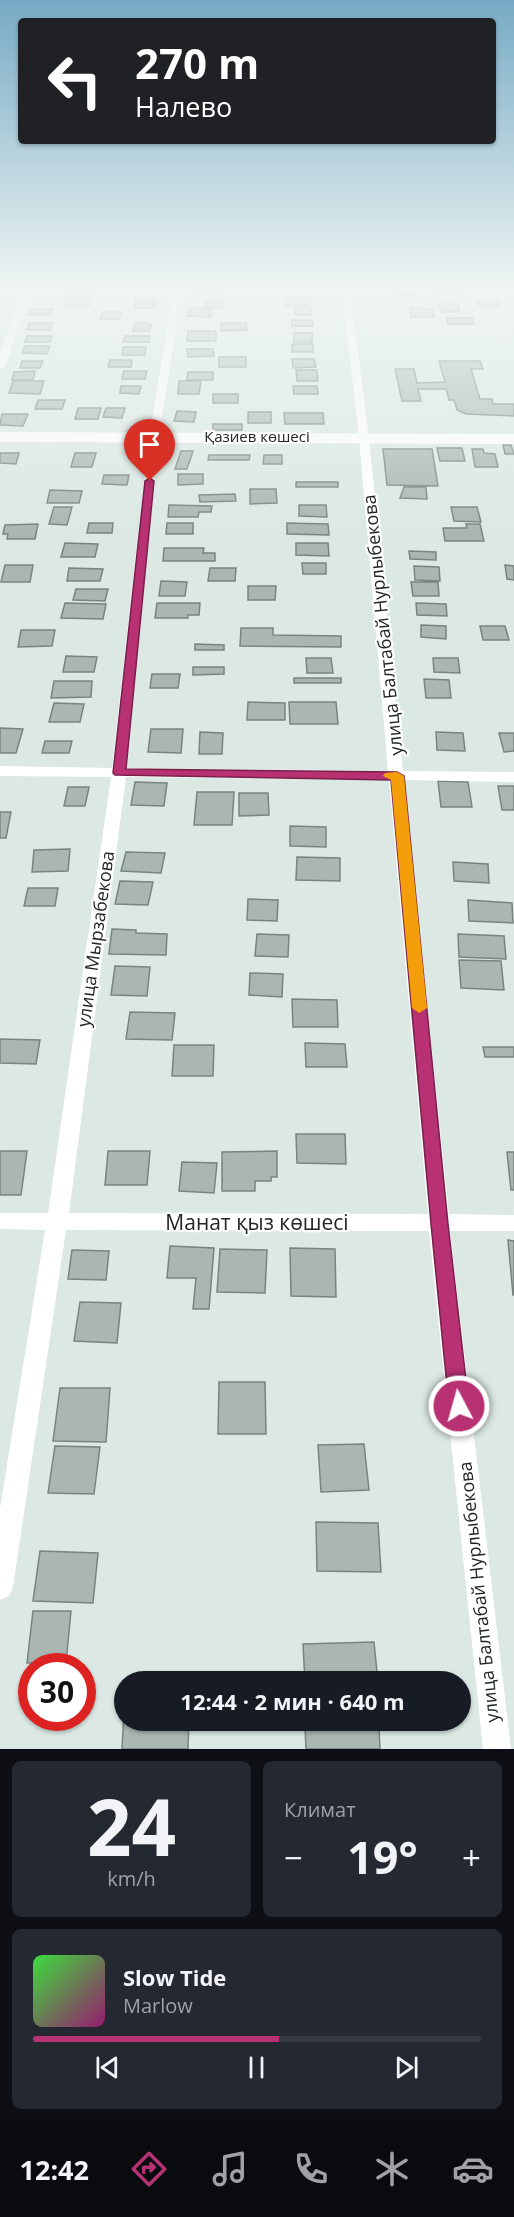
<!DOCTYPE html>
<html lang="ru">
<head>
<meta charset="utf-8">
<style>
	:root { --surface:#171b24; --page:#242831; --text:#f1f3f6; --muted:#9ea1a6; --line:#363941; --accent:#b83173 }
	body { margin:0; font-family:"Open Sans",sans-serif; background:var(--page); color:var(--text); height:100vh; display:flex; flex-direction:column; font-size:22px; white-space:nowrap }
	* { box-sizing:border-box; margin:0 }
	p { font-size:20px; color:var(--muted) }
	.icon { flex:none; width:33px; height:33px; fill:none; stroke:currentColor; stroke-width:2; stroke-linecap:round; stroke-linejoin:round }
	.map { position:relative; height:1749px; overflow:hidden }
	.drawer { display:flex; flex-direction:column; gap:12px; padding:12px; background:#0d0f14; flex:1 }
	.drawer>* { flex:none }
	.banner { position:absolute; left:18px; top:18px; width:478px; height:126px; border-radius:6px; box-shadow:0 2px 4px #0004; background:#202124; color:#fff; overflow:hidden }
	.speed { position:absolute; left:18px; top:1653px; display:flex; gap:12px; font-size:30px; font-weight:700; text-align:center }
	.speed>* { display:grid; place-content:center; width:78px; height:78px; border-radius:50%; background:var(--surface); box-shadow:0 2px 4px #0004; line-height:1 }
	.speed .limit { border:9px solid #d22; background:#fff; color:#111 }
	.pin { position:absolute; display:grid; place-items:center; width:51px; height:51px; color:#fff; margin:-62px -26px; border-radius:50% 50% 50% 0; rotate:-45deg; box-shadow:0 0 6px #0007 }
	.pin .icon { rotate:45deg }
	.me { position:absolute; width:66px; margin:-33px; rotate:354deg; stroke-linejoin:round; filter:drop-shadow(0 0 4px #0008) }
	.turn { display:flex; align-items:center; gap:21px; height:126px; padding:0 18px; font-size:27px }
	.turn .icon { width:78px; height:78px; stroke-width:2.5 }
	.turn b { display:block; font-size:42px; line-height:51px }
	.big { font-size:45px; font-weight:700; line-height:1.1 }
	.drawer .widget { flex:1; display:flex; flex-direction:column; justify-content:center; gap:9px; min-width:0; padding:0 21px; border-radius:9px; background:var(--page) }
	.drawer .dial { align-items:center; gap:0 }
	.dial b { font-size:78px; line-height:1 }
	.song { display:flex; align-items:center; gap:18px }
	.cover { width:72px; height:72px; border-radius:9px; background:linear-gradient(135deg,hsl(120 70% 55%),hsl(320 70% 35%)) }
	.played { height:6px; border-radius:3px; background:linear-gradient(90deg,var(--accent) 55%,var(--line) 55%) }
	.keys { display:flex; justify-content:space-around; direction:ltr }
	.heat { display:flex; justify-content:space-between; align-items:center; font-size:33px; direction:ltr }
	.drawer .tiles { flex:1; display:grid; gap:12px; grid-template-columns:1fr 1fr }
	.widget:last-child { grid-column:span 2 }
	.trip { position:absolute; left:114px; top:1671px; width:357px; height:60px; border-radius:30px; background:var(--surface); box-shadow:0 2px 4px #0004; font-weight:700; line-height:60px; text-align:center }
	.dock { display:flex; height:96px; justify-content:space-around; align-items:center; background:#090b0e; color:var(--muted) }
	.dock .icon { width:42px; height:42px }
	.dock .selected { color:var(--accent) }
	.dock b { font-size:27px; color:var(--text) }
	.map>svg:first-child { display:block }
</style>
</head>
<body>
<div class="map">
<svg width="514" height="1749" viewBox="0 0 514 1749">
	<rect width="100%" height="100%" fill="#dbe8e4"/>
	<path fill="#aab6b2" stroke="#788480" stroke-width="1.5" d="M68 289H89L88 293 67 292Z
		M198 289H217V293L198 294Z
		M398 289H414L416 295H400Z
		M437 289H461L462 293H439Z
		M67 297H91L89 306H65Z
		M285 298H310V306H286Z
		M136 299H156L154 308H134Z
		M477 300H497L499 306H479Z
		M205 301H223L222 308H205Z
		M439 304H458L460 312H441Z
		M189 308 213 309 211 317 187 316Z
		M295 308H311L312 315H296Z
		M410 308 433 309 434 317H411Z
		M32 309H53L51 315H29Z
		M103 312H121L119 319H100Z
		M447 318H472L474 324H448Z
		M292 320H312L313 326H292Z
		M140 322 151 324 150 331H133L135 324Z
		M29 323H53L50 330H27Z
		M221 323H246L247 330 221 331Z
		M188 331H216V341H187Z
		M294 333H312V342H294Z
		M27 336H52L50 342H25Z
		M125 336H150L149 342H123Z
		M292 344H313V352H292Z
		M25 346H50L47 354 22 353Z
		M123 347H146L145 355H122Z
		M187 349H213L214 356 188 357Z
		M219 357H246V367H219Z
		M292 359H314L316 367 293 368Z
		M110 360H132L131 367H108Z
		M22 361H43L40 368H20Z
		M439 361H480L483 369H471L480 399H492L493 404H514V416L466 414 457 410 454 400H449L446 389H418L421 401H402L395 369H414L417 383 445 382Z
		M296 370H317L318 381H297Z
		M35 371 33 380H12L14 372Z
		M124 371H147L145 379H122Z
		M188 372H213V380H187Z
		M13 381H44L40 394 9 393Z
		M179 381H201L199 394H178Z
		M121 386H141L139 394 120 393Z
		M293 386H317L318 394H294Z
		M213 394H238V403H213Z
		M38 400H65L62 409H35Z
		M78 408H101L98 419H75Z
		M106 408H125L122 418 103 417Z
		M177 411 196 412 194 422 174 421Z
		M248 412H271V423H248Z
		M284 413H323L324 424H285Z
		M2 414H28L23 426 0 425Z
		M213 424H242V430H213Z
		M503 445H511L514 454H505Z
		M437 448H462L465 461H440Z
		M383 449H432L438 486 387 485Z
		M472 449H483L484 453 495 454 498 467H475Z
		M181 451H193L187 469H175Z
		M0 453H19L16 464 0 463Z
		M75 453H96L92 467H71Z
		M209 455H250L249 460H208Z
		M264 455H282V464H263Z
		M178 474H203V484L178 485Z
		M104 475H129L127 485 102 484Z
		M296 482H338V487H296Z
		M404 487H426L427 499 400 498Z
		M250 489H276L277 503 250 504Z
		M50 490 82 491 79 503H47Z
		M235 494 236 501 200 502 199 495Z
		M169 505 212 506 211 512H199L198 517H168Z
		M299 505H326L327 517 299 516Z
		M54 507H72L67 525 49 524Z
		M451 507H477L481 522 454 521Z
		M89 523H113L112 533H87Z
		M167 523H193V534H166Z
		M287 523 328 524 329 535 287 534Z
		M38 524 35 539H7L8 534H3L5 525Z
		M466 524H480L484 541H445L443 528H467Z
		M65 543 98 544 95 557H61Z
		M296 543H328L329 556 296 555Z
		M164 548H204L203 553H215V561H163Z
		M409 551 436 552V560L410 559Z
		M302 563H326V574H303Z
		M5 565H33L30 582H1Z
		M505 565 514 566V580L507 579Z
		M414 566 439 567 440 581 415 580Z
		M69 568 103 569 100 581H67Z
		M210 568H236L235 581H208Z
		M161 581 187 582 185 596H159Z
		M411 582H438L439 596H413Z
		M248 586H276L275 600H248Z
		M76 589H108L105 601 73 600Z
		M65 603 106 604 103 619 61 618Z
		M157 603H200L199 615H188V618H155Z
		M416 603 446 604 447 616 417 615Z
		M421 625 446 626V639L421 637Z
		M480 626H505L509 640H483Z
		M241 628H273V635L341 636V647L240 646Z
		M21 630H55L52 646 18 647Z
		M195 644 224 645V650H195Z
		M66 656 97 657 94 672H63Z
		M306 658H331L333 673H307Z
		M433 658H458L460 673 434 672Z
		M193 667H224V674L193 675Z
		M152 674H180L178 688H150Z
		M294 678H341V683H294Z
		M424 679 449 680 451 698H426Z
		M54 681H92L91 697 51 698Z
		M248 702 285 703V720H247Z
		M289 702H336L338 724H290Z
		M54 703 84 704 80 722H49Z
		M0 728 23 729 16 753H0Z
		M151 729H183L181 753 148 752Z
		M200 732 223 733 222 754H199Z
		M436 732 463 733 465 751 437 750Z
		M499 733H514V751L504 752Z
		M45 741H72L69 753H42Z
		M438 781 468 782 472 807H441Z
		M135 782 167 783 164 806 131 805Z
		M498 786H514V810H502Z
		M68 787H89L85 806H64Z
		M197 792H234L232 825H194Z
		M239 793H268L269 815 239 816Z
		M0 812H11L6 838H0Z
		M290 826 326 827V847L290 846Z
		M70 849 68 871 32 872 34 850Z
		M126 852 165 853 161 873 121 871Z
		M297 857 340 858V881L296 880Z
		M453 862 488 864 489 883 454 881Z
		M120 881 153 882 148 905 115 904Z
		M28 888H58L55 906H24Z
		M248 899 278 900 277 921 247 920Z
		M468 900 512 903 513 923 469 921Z
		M112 929 136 930V933L167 934 166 955 109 954Z
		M257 934 289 935 288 957 255 956Z
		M458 934 504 936 506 959 459 957Z
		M459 960 501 961 504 990 461 988Z
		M115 966 150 967 147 996 111 995Z
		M250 973 283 974 282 997 249 995Z
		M292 999 337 1000 338 1027H293Z
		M130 1012 175 1013 172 1040 126 1039Z
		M0 1039 40 1040 36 1064 0 1063Z
		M305 1043 345 1044 347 1067H306Z
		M174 1045H214L213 1076H172Z
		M483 1047H514V1057H485Z
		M296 1134H345L346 1164 297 1163Z
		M0 1151H27L21 1195H0Z
		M108 1151H150L147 1185H105Z
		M277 1151V1177H271V1181H255V1191H222V1152Z
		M507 1152H514V1190H511Z
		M182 1162 217 1163 214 1193 179 1191Z
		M508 1240 514 1241V1295H513Z
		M170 1246 214 1248 209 1309H193L196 1278H167Z
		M290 1248 335 1249 336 1297 291 1296Z
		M220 1249 267 1250 265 1293 217 1292Z
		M72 1250 109 1251 106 1280 68 1279Z
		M80 1302 121 1303 117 1343 74 1341Z
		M219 1382H265L266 1434H218Z
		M60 1388H110L106 1442 53 1441Z
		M364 1444 369 1490 321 1492 318 1445Z
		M55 1446 100 1447 94 1494 48 1493Z
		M316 1522 378 1523 381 1572 317 1571Z
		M40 1551 98 1553 93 1603 33 1601Z
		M33 1611H71L66 1663H27Z
		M374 1642 378 1682H305L303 1644Z
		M124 1711V1720H189L188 1749H122Z
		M379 1727 380 1749H306L305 1728Z"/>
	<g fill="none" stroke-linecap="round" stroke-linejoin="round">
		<path fill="#fff" fill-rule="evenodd" d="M24 289H32L5 366 0 369V353Z
			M174 289H182L159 436 127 768 388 771 359 438 342 289H350L369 438 403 771 514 772V782L404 780 449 1214 514 1215V1231H450L511 1749H483L429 1231 66 1230 13 1587 9 1596 0 1600V1508L45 1230 0 1229V1213H48L111 777 0 776V766L112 768 149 436ZM126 777 389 780 428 1214 69 1213Z
			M509 289H514V294L511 293Z"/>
		<path fill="#fff" fill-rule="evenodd" d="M0 432 514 434V444L0 442Z"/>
	</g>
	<linearGradient id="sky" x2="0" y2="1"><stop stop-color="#76aac4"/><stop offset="0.54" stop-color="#eff5f3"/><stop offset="1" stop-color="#eff5f3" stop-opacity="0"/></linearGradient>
	<rect width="514" height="533" fill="url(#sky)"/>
	<path fill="#b83173" stroke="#78204b" stroke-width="1.5" d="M150 478 154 481 126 769 397 772 404 776 448 1224 469 1406 466 1412 459 1415 452 1412 449 1406 431 1224 391 780 115 775 113 773 145 481Z"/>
	<path fill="#f59e0b" d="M397 772 404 776 427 1008 419 1013 412 1008 391 780 383 776 385 773Z"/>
	<g text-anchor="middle" stroke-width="4.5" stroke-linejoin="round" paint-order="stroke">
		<g font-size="15" fill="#212624" stroke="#fff">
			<text x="257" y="442">Қазиев көшесі</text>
		</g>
		<g font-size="18" fill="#212624" stroke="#fff">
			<text transform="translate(383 625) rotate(-96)" y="6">улица Балтабай Нурлыбекова</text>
			<text transform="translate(96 939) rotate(-82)" y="6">улица Мырзабекова</text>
			<text transform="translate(479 1592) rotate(-96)" y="6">улица Балтабай Нурлыбекова</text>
		</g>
		<g font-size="21" fill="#212624" stroke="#fff">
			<text x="257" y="1230">Манат қыз көшесі</text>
		</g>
	</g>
</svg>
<div class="speed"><div class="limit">30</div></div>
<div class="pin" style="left:150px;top:481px;background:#d93025"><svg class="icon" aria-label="arrive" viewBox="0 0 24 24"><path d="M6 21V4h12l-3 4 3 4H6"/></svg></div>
<svg class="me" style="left:459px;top:1406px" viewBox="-20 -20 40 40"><circle r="17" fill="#b83173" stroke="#fff" stroke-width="3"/><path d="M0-11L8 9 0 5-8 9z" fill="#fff"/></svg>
<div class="trip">12:44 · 2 мин · 640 m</div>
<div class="banner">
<div class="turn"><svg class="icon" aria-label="left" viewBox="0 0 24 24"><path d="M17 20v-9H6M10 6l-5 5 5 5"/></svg><div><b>270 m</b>Налево</div></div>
</div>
</div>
<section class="drawer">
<div class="tiles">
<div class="widget dial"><b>24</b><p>km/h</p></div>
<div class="widget"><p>Климат</p>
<div class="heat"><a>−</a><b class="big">19°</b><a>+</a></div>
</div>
<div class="widget">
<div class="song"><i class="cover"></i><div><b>Slow Tide</b><p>Marlow</p></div></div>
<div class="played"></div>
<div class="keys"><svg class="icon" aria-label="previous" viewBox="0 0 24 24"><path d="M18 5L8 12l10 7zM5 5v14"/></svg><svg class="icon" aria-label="pause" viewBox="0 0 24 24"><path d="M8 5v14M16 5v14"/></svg><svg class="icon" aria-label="next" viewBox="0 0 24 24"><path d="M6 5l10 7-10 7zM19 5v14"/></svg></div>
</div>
</div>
</section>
<nav class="dock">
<b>12:42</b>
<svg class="icon selected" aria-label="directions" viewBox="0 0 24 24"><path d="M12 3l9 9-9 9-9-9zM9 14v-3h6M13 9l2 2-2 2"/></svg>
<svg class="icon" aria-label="music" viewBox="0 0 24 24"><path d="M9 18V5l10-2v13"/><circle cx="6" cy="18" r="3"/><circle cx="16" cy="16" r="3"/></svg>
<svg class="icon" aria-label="phone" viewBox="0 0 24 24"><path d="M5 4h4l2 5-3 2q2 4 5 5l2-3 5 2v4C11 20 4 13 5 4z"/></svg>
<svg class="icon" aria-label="climate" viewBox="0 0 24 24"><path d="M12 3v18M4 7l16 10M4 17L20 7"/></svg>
<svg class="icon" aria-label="car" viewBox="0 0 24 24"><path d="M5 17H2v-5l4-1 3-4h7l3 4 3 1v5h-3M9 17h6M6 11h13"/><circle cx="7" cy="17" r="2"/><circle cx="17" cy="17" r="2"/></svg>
</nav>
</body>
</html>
